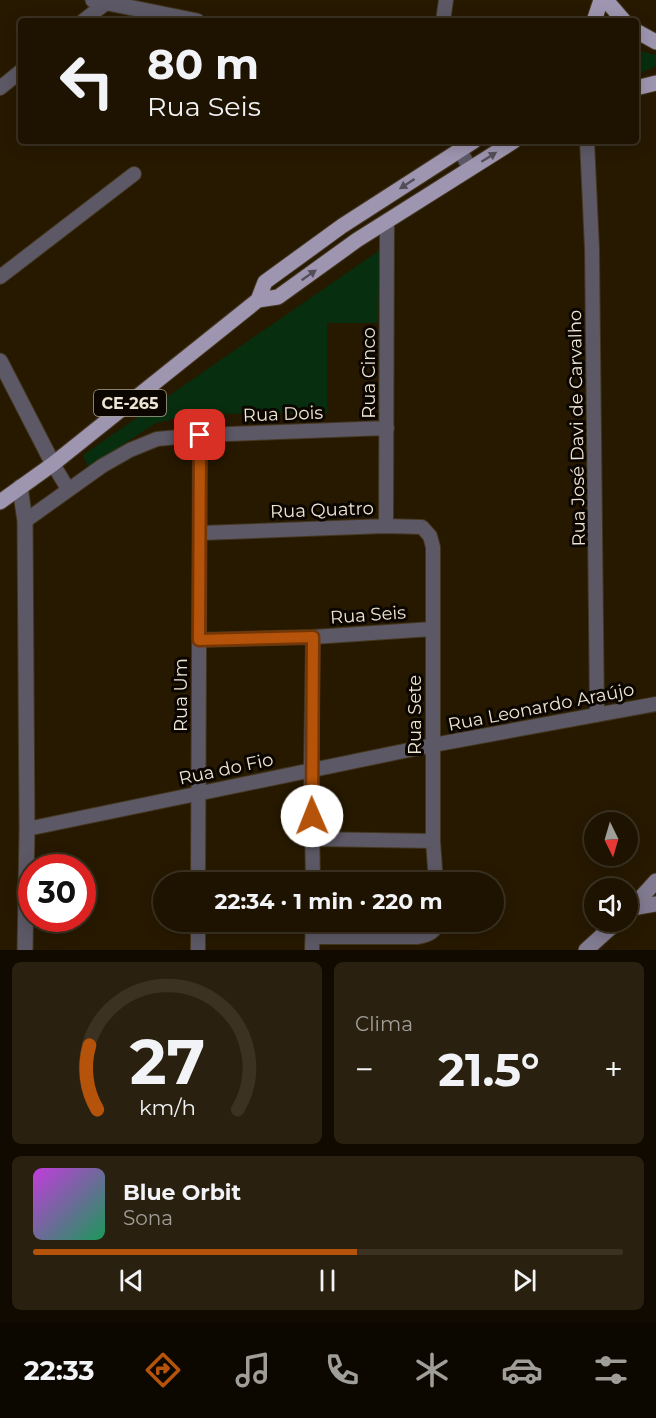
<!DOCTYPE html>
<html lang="pt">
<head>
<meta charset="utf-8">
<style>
	:root { --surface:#1d1300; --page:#2a200f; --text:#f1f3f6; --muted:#a09e99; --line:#3b3222; --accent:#b45309 }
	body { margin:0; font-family:Montserrat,sans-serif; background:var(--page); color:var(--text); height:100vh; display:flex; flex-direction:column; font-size:22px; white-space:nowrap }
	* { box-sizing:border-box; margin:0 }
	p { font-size:20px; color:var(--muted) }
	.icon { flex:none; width:33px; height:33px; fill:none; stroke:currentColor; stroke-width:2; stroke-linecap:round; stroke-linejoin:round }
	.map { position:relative; height:950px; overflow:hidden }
	.sheet { display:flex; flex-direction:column; gap:12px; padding:12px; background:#100a00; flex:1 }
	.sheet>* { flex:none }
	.banner { position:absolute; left:18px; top:18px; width:621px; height:126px; border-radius:6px; box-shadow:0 3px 15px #0003,0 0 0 2px var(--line); background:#1d1300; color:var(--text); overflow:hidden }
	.needle { width:39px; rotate:175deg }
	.buttons { position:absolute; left:584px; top:812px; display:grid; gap:12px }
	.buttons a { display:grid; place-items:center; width:54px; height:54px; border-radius:50%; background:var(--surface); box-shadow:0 3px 15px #0003,0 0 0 2px var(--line); font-size:30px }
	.speed { position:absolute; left:18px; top:854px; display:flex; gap:12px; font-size:30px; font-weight:700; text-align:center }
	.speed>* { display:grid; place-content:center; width:78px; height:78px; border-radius:50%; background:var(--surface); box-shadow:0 3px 15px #0003,0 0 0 2px var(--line); line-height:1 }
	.speed .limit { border:9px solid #d22; background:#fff; color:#111 }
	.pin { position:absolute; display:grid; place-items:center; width:51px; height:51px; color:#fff; margin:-26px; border-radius:12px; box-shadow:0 3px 9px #0006 }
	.me { position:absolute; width:66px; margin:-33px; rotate:359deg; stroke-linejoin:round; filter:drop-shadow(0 0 4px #0008) }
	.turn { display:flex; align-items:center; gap:21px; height:126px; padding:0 30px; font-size:27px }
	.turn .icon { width:78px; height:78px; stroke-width:2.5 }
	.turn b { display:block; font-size:42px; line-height:51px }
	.big { font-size:45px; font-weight:700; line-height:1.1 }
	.sheet .card { flex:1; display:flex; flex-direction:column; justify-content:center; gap:9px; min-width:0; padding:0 21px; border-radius:9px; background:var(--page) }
	.sheet .dial { align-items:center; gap:0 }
	.dial svg { height:156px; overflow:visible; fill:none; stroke:var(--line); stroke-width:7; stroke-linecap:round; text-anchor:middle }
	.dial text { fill:var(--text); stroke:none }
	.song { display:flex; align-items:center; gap:18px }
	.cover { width:72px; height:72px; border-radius:9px; background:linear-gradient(135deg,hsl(290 70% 55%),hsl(150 70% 35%)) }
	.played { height:6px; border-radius:3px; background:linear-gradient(90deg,var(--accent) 55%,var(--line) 55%) }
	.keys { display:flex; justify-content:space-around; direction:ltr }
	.heat { display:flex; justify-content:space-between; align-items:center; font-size:33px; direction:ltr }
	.sheet .tiles { flex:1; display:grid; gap:12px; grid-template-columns:1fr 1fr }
	.card:last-child { grid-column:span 2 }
	.trip { position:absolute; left:153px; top:872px; width:351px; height:60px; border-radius:30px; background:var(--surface); box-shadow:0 3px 15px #0003,0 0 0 2px var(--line); font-weight:700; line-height:60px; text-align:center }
	.tabs { display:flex; height:96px; justify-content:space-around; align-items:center; background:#0c0800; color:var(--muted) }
	.tabs .icon { width:42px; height:42px }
	.tabs .selected { color:var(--accent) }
	.tabs b { font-size:27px; color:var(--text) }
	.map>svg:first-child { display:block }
</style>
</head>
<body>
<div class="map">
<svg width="656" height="950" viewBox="0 0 656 950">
	<rect width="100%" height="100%" fill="#271900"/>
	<path fill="#072f0f" d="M636 47 643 52 656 55V66L636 75Z
		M380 250 378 323H327V413L195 414 156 423 88 467 83 455Z"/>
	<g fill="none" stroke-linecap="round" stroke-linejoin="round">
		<defs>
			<path id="minor" d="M83 21 106 3
				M443 21 446 0
				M0 88 21 71
				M459 141 460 150 470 169
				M587 141 592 249 597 715
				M0 277 134 174
				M53 464 68 489
				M25 521 102 466 130 450 157 439 200 435 387 428
				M386 526 387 221
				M201 533 386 526 422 527 430 536 433 547V841L436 882
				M199 640 313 637 432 629
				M27 829 433 745 656 704
				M312 839 433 841
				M198 882 200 435
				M313 882 311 770 313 637
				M313 937H418C428 935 436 932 438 921
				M198 950V921
				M312 950 313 921"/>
			<path id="tertiary" d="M93 0 197 21
				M0 361 53 464
				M20 487 25 521 27 829 25 950"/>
			<path id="secondary" d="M632 908 656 904
				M627 913 656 881
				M586 950 618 921"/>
			<path id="primary" d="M606 0 624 21
				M594 21 601 0
				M636 31 656 42
				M636 88 656 83
				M258 300 265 282 342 226 474 141
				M0 502 53 464 258 300 278 297 357 240 514 141"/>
		</defs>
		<use href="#minor" stroke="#43361e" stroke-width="16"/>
		<use href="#tertiary" stroke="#43361e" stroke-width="17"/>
		<use href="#secondary" stroke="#43361e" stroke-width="17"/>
		<use href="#primary" stroke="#43361e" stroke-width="17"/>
		<use href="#minor" stroke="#5c5865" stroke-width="14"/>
		<use href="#tertiary" stroke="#5c5865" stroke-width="15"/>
		<use href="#secondary" stroke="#817a90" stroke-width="15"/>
		<use href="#primary" stroke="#9e95b0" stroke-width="15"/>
	</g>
	<defs><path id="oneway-solid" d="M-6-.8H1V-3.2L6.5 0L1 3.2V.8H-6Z" transform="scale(1.5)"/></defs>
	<g fill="#544e58">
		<use href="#oneway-solid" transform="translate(489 157) rotate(-32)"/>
		<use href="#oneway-solid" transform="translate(407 184) rotate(147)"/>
		<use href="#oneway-solid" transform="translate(309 275) rotate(-35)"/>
	</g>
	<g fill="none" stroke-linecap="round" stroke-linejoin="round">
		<defs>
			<path id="route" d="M200 435 199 640 313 637 312 816"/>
		</defs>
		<use href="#route" stroke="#753606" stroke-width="15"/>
		<use href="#route" stroke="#b45309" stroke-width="10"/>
	</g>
	<g text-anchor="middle" stroke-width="6" stroke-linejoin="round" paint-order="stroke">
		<rect fill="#0b0600" stroke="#aba294" stroke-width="1.5" x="94" y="390" width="72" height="26" rx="4.5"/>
		<g font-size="16" font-weight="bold" fill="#efe5d4">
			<text x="130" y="409">CE-265</text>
		</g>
		<g font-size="18" fill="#efe5d4" stroke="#0b0600">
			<text transform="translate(369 373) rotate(-90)" y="6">Rua Cinco</text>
			<text transform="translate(283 414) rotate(-2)" y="6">Rua Dois</text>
			<text transform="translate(577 428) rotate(-91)" y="6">Rua José Davi de Carvalho</text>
			<text transform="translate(322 510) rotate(-2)" y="6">Rua Quatro</text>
			<text transform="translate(368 615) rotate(-4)" y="6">Rua Seis</text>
			<text transform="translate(181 695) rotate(-90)" y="6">Rua Um</text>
			<text transform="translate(541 707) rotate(-11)" y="6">Rua Leonardo Araújo</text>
			<text transform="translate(415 715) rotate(-90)" y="6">Rua Sete</text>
			<text transform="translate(226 769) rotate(-12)" y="6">Rua do Fio</text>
		</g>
	</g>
</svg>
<div class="buttons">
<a><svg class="needle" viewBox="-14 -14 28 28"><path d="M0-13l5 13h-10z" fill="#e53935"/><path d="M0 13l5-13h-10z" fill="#a09e99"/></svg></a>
<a><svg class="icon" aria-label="sound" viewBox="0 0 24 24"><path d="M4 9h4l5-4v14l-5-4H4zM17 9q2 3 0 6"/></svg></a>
</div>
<div class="speed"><div class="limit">30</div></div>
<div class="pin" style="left:200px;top:435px;background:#d93025"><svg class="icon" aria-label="arrive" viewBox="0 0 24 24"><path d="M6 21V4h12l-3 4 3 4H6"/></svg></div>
<svg class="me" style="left:312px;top:816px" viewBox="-20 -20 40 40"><circle r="19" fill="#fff"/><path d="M0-13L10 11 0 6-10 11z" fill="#b45309"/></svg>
<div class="trip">22:34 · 1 min · 220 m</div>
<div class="banner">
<div class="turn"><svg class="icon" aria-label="left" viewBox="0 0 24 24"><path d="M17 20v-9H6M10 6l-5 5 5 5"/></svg><div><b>80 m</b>Rua Seis</div></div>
</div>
</div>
<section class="sheet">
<div class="tiles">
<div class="card dial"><svg viewBox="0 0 100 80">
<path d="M14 69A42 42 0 1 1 86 69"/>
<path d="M14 69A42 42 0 0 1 10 36" stroke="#b45309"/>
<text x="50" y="56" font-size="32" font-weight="700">27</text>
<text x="50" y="72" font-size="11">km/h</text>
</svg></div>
<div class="card"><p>Clima</p>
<div class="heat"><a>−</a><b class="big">21.5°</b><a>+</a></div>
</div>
<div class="card">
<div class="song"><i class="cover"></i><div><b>Blue Orbit</b><p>Sona</p></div></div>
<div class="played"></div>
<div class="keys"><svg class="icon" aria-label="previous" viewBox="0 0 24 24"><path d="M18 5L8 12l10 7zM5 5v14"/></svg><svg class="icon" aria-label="pause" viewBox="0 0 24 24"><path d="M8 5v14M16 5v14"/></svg><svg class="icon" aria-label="next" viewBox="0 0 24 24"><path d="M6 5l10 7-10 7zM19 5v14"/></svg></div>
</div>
</div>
</section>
<nav class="tabs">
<b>22:33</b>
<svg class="icon selected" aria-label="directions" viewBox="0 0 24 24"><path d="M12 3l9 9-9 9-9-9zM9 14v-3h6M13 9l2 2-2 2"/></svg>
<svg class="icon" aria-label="music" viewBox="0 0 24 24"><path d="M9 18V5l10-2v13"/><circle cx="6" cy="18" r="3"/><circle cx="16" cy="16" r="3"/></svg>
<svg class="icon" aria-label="phone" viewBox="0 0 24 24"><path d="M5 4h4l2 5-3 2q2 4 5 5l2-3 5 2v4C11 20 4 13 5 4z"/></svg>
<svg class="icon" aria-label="climate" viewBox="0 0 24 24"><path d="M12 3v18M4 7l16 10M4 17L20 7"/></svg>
<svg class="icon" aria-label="car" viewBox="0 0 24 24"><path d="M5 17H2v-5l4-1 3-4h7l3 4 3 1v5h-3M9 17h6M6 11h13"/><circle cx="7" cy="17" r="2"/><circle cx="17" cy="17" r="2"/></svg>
<svg class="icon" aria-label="filters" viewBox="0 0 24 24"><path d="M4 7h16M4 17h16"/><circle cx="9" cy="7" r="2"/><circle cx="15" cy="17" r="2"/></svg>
</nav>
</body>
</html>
